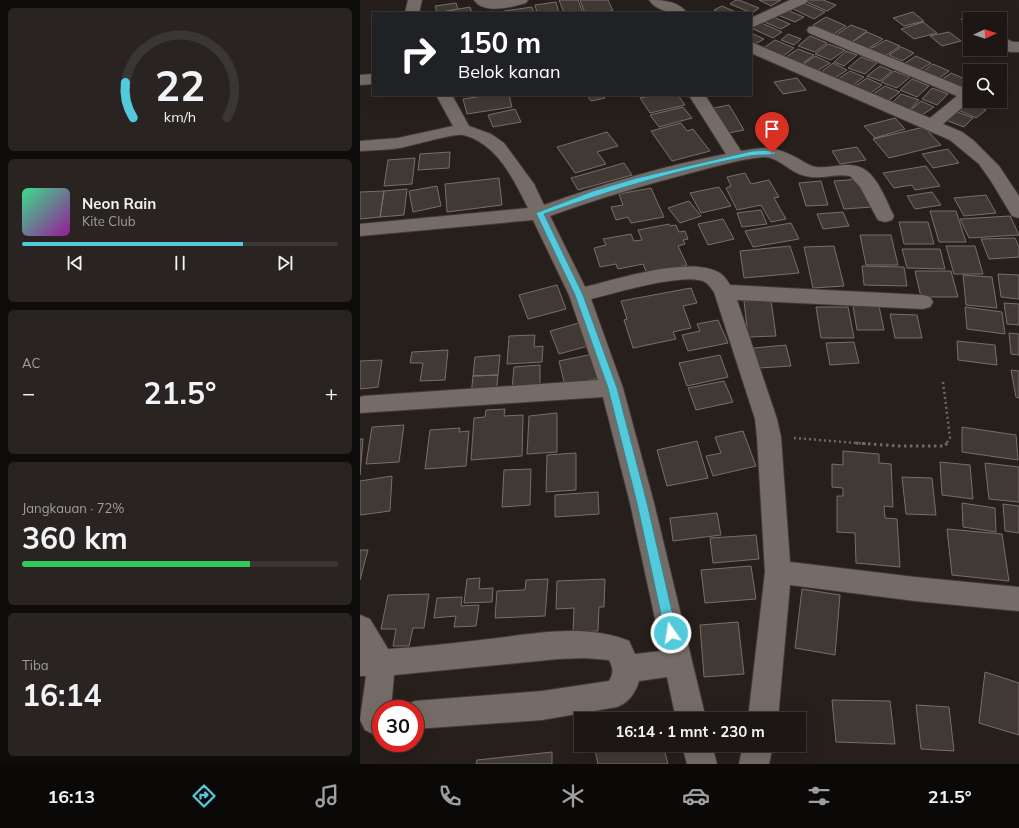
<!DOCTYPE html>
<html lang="id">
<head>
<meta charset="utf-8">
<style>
	:root { --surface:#1c1714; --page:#292422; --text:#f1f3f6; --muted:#a09fa0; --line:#3a3634; --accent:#53cadc }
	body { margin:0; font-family:Mulish,sans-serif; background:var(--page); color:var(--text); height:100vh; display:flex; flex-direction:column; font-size:15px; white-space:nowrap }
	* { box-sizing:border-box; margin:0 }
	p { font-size:13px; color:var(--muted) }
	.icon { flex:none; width:22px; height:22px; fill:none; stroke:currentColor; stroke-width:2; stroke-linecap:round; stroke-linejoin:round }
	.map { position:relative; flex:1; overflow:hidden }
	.sheet { display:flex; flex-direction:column; gap:8px; padding:8px; background:#0f0d0b; width:360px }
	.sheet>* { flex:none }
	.hud { position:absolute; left:12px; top:12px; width:380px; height:84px; border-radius:0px; box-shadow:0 4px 16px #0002,0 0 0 1px var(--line); background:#202124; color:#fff; overflow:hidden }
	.needle { width:26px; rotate:87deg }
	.buttons { position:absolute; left:603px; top:12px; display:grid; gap:8px }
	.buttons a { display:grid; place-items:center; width:44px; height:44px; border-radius:0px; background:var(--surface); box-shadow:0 4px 16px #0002,0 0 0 1px var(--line); font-size:20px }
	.speed { position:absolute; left:12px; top:700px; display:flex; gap:8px; font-size:20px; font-weight:700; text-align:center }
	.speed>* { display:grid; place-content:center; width:52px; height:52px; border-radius:50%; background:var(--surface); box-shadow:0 4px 16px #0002,0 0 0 1px var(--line); line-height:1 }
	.speed .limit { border:6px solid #d22; background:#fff; color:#111 }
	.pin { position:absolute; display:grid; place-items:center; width:34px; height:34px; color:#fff; margin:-41px -17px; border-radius:50% 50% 50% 0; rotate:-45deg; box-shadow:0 0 4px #0007 }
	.pin .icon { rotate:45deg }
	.me { position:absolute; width:44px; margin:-22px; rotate:347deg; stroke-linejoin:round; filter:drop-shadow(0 0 3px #0008) }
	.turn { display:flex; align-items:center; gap:14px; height:84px; padding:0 20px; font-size:18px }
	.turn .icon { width:52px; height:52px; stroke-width:2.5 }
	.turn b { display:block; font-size:28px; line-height:34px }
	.big { font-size:30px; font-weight:700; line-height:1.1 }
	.sheet .card { flex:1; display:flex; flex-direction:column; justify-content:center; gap:6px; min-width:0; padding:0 14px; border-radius:6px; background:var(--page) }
	.sheet .dial { align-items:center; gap:0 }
	.dial svg { height:104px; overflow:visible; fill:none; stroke:var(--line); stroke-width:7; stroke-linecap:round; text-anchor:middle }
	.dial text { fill:var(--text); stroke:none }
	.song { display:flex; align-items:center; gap:12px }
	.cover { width:48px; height:48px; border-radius:6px; background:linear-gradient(135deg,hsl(150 70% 55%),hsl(300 70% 35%)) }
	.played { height:4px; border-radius:2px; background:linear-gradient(90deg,var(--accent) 70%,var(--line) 70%) }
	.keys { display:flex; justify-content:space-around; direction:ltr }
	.heat { display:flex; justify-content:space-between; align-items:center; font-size:22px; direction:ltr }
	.charge { height:6px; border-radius:3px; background:linear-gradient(90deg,#34c759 72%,var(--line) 0) }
	.trip { position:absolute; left:214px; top:712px; width:232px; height:40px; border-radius:0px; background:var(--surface); box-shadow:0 4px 16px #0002,0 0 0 1px var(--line); font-weight:700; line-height:40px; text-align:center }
	.dock { display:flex; height:64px; justify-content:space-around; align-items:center; background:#0b0908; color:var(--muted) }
	.dock .icon { width:28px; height:28px }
	.dock .active { color:var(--accent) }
	.dock b { font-size:18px; color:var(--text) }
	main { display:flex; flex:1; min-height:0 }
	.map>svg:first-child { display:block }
</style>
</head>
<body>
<main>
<section class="sheet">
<div class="card dial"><svg viewBox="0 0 100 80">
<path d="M14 69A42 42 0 1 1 86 69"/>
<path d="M14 69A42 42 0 0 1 8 42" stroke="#53cadc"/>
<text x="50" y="56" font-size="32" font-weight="700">22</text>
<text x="50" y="72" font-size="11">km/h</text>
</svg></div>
<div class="card">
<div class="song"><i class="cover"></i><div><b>Neon Rain</b><p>Kite Club</p></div></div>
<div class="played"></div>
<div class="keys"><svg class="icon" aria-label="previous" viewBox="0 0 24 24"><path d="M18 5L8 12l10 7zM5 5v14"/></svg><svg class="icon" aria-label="pause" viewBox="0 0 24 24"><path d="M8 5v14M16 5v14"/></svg><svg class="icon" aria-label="next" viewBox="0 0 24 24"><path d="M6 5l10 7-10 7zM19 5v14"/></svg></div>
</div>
<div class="card"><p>AC</p>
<div class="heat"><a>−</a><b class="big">21.5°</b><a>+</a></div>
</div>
<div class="card"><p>Jangkauan · 72%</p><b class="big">360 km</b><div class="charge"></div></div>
<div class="card"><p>Tiba</p><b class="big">16:14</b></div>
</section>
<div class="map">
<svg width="659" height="764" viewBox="0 0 659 764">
	<rect width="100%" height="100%" fill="#261f1b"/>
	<path fill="#413934" stroke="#786f6a" d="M199 0H218L223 13H204Z
		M220 0H248L253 11 225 13Z
		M376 0H379L399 8 392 13 370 4Z
		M399 0H421L411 6Z
		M445 0H463L476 5 467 11 444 1Z
		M196 2 199 13H177L175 5Z
		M441 2 465 12 454 19 431 8Z
		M96 3 98 9 77 13 75 6Z
		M362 6 378 13H360L354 10Z
		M110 7 112 13H77Z
		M172 7 174 13H144V11Z
		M424 9 444 17 435 22 415 14Z
		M553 12 564 21 544 26 533 18Z
		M411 16 430 24 421 29 402 21Z
		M615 16 618 19H610V23L606 24 601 19Z
		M466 17 486 26 474 34 453 25Z
		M399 22 422 32 413 38 391 28Z
		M563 22 577 33 554 39 541 29Z
		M491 25 507 31 492 42 476 35Z
		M507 32 523 39 508 49 492 42Z
		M589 32 601 41 582 46 570 36Z
		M391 33 404 39 395 44 391 42Z
		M428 34 441 39 434 45 421 40Z
		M450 36 467 43 455 52 438 46Z
		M415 40 434 48 422 57 402 49Z
		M526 40 540 46 525 56 510 49Z
		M468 44 485 50 471 60 455 54Z
		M541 47 554 53 542 61 529 55Z
		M438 49 454 55 442 64 426 57Z
		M486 51 497 55 484 66 474 62Z
		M455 56 470 63 457 71 442 65Z
		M556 56 571 63 560 70 545 63Z
		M501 57 517 63 505 74 488 68Z
		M473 63 487 70 475 78 461 72Z
		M573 64 589 71 578 79 562 72Z
		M520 66 532 71 520 81 507 76Z
		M490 71 504 77 492 86 478 79Z
		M534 71 550 77 537 88 521 82Z
		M591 73 610 81 601 88 581 80Z
		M437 78 446 90 423 94 414 82Z
		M507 78 522 85 509 94 494 87Z
		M552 79 569 86 557 97 540 90Z
		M525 86 540 92 528 101 513 94Z
		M572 88 588 94 577 105 562 99Z
		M541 94 559 100 549 111 531 104Z
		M131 95H149L152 107 107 114 103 99Z
		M227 95H243L245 98 231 101Z
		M296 95H318L325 105 290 113 280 98Z
		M561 101 574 107 561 116 549 111Z
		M605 101 626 110 616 118 596 109Z
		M611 101H636L630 108Z
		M369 105 384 130 364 134 349 109Z
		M323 107 332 118 299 127 290 115Z
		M155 109 161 122 133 127 128 115Z
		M592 110 613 118 604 127 583 119Z
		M535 118 545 129 515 138 504 126Z
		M321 123 327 131 333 129 350 151 312 161 291 131Z
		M564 127 581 145 529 158 513 139Z
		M247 132 258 146 237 152 246 164 215 173 197 147Z
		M497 147 506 160 480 164 472 151Z
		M588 149 599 163 573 168 562 154Z
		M90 152 89 168 58 170 60 154Z
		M55 158 52 184 24 186 28 160Z
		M264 163 272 175 218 190 211 178Z
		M566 166 580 186 555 190 552 185 534 188 523 173Z
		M385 173 391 184 409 180 419 197 414 198 426 219 411 222 401 205 377 210 366 188 371 186 367 177Z
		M139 178 142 205 87 212 85 184Z
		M501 179 512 207 484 209 474 181Z
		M461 181 468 205 446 206 439 183Z
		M77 186 81 206 53 212 49 191Z
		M359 187 371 206 341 213 330 193Z
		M291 188 304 217 271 223 268 217 256 220 251 207 263 205 259 194Z
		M47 189 44 215 20 217 24 191Z
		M24 191 20 217 0 219V192Z
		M572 192 581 205 555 209 547 196Z
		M626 195 636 213 604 216 594 198Z
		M329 201 341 216 320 223 308 208Z
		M401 210 407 224 382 227 377 213Z
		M570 211H596L606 242H579Z
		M483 212 489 226 463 229 457 214Z
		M650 216 659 235 609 238 600 219Z
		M363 219 374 239 348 245 338 224Z
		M539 222H568L574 244H544Z
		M431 223 439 239 393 247 385 231Z
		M309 224 310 226 316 225 319 232 325 231 328 239 323 240 325 244 318 246 327 265 287 274 283 264 258 269 256 264 240 267 234 248 246 245 243 239 271 234 274 241 282 240 278 230Z
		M500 235H531L538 265H506Z
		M655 238 659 247V257L629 259 621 239Z
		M430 246 439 273 384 278 380 251Z
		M474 246 484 286 453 288 444 247Z
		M586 246H615L623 274H594Z
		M542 249H580L585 269 547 268Z
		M502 266 544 267 547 286 504 285Z
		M555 271H591L598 297H561Z
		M638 274 659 275V299L641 297Z
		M603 275 632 277 637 308 606 305Z
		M197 285 206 309 168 319 159 295Z
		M331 288 337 303 323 306 331 328 313 332 316 339 273 348 264 320 267 319 261 301Z
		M411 300 416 336 388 337 384 301Z
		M644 303 659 304V325L647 324Z
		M493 306H519L524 330H497Z
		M456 307H488L494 338H461Z
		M605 307 642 312 645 334 607 329Z
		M530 314 557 315 562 338H535Z
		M358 320 368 343 328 351 322 335 340 331 337 324Z
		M219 323 228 346 199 354 190 331Z
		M649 333 659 334V355L651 354Z
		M175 335 174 347 183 346 182 362 147 364 149 336Z
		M597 341 635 345 637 365 598 360Z
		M494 342 499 363 470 365 466 343Z
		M426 345 431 366 399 368 394 348Z
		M88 350 85 380 60 381 63 363H50L52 352Z
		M233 354 239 378 205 386 199 361Z
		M140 355 138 375 113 376 115 357Z
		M360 355 368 377 327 386 319 363Z
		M22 360 18 387 0 389V361Z
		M180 365V387L152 389 154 367Z
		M651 370 659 371V398L656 397Z
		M138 375 136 394 111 396 113 376Z
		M364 381 373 402 336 410 328 388Z
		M145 409 144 416 163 415 162 456 111 460 114 418 125 417 126 410Z
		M197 413V452L167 454 169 416Z
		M44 425 39 462 6 464 12 427Z
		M602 427 656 435 658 460 602 452Z
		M100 428 99 432 109 431 106 466 65 469 70 430Z
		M383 431 396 466 353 476 346 456 361 453 355 437Z
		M0 439H3L0 475Z
		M337 441 348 478 307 486 297 450Z
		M483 451 519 454V463L531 464 533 507 524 506 525 518 537 519 540 567 496 563 495 533 477 532V496H483V488L472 487V464L483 465Z
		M216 453V490L186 492 187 455Z
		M580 462 610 465 613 499 582 495Z
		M625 463 659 467V502L629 499Z
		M171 469 170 505 142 507 144 470Z
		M32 476 30 511 0 515V481Z
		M542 477 572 478 576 515 546 514Z
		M238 492 239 514 195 517V495Z
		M602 503 635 508 636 532 603 527Z
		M643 504 659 506V533L645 531Z
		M357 513 361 535 313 541 310 518Z
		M587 529 642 534 649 581 592 575Z
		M396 535 399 559 353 563 350 538Z
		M0 550H8L0 580Z
		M391 566 396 599 345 603 341 570Z
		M120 578 119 589 133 588 132 602 104 603 107 579Z
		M188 579 185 616 135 618 137 591 165 590 166 580Z
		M245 579 244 607H239L238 631 213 632 214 608 196 609 197 581Z
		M442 589 480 595 475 655 435 648Z
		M69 594 64 628H53L49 646H33L36 629H21L28 595Z
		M102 597 101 606 119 605 116 626 94 627 96 616 74 618 77 598Z
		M378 622 384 674 344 677 340 625Z
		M625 672 659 683V735L619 723Z
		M472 700 530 701 535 744 476 742Z
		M556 705 589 707 594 751 561 749Z
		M295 712 297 719H268Z
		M234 745H303L308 764H238Z
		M192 752V764H116L117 760Z"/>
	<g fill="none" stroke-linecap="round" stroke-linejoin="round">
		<defs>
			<path id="minor" d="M48 0H62L59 13H45Z
				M114 0H168L166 3C152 7 124 15 114 0Z
				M289 0C302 0 319 1 327 13 314 13 297 12 289 0Z
				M430 0H448L446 3 391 28V18Z
				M454 26 607 89 610 88V101L583 124 602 132 613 140 639 166 659 196V218L652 216 631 181 619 164 590 140 391 53V42L570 118 597 96 449 33 447 30 449 27Z
				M640 36 653 42H659V52H650L640 47Z
				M13 74V84L0 85V75Z
				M76 95H92L109 126 131 134 144 143 174 184 184 205C243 184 304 166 366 154L330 97 331 95H345L381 151C405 147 415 146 437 158 443 161 449 166 456 167 471 169 487 161 502 168 518 176 526 201 534 216L532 220 525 222 518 220 500 187 490 176C474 173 459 181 442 175 429 171 418 157 404 157 385 158 357 166 338 171 288 184 239 198 190 216L225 287C258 279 327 256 358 272 363 274 367 280 370 285L563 295 570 297 573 302 570 307 563 309 377 300 417 419 421 437 430 562 555 577 659 587V611L555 601 430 585 418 719H388L405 572 397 437 395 419 354 292C351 288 348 283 343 281 321 273 255 293 231 299L263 388 294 503 346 719H316L307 677 279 681C275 694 269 702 257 707L182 720 55 729V709H43L45 705 55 701 182 691 249 681C254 673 253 668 249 660L224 658 198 659 34 675 31 709H21V734L15 735 5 730 0 720 6 676H0V615L10 619 28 649C62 647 95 643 129 639 174 634 225 623 269 641L275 654 302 651 270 503 243 397 0 413V397L3 396 238 380 209 295 173 220 0 236V224L168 208C154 180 137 143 103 135 95 133 51 146 40 148 27 150 13 150 0 151V141L38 138 93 126Z
				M322 745H352L357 764H327Z
				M383 745H413L409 764H379Z"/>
		</defs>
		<use href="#minor" stroke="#413b38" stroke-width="2"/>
		<path stroke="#706a67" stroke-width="2.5" stroke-dasharray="2 3" stroke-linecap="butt" d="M583 382 590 438 586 444
			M434 438 509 444"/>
		<path stroke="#706a67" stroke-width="3" stroke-dasharray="2.5 3.5" stroke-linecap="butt" d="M496 443 539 446H585L587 443"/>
		<use href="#minor" fill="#756c67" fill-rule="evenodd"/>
	</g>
	<path fill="#53cadc" stroke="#36838f" d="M412 150 416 153 415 154C407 156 398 154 390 156 320 169 251 190 184 214L223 295 257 388 287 503 317 633 315 637 311 638 307 637 305 633 277 503 248 388 215 295 176 213 233 191 277 178 392 151Z"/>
</svg>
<div class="buttons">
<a><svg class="needle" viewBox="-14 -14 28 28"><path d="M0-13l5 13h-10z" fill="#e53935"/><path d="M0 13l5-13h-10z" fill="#a09fa0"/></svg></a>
<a><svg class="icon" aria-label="search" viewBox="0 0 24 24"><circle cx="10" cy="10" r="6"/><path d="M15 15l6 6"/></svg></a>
</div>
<div class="speed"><div class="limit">30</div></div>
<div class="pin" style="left:412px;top:153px;background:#d93025"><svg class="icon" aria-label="arrive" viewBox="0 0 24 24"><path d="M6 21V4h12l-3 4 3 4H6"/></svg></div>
<svg class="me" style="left:311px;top:633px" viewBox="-20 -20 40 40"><circle r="17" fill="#53cadc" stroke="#fff" stroke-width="3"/><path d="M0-11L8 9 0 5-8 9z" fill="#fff"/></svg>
<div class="trip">16:14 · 1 mnt · 230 m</div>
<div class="hud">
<div class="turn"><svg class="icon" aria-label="right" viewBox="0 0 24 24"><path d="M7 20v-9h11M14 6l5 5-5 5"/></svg><div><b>150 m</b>Belok kanan</div></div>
</div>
</div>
</main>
<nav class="dock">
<b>16:13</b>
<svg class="icon active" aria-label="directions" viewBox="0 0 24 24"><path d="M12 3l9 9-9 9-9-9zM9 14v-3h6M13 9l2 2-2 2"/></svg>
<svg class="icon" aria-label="music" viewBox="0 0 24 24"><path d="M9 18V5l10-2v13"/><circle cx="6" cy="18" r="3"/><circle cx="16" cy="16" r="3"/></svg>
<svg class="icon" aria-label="phone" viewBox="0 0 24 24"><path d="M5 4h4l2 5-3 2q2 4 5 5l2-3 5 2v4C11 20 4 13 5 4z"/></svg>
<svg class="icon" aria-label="climate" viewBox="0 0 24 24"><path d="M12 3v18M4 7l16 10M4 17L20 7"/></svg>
<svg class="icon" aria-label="car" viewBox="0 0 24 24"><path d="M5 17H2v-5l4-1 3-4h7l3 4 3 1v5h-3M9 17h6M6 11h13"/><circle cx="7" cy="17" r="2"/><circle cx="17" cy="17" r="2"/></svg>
<svg class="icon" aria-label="filters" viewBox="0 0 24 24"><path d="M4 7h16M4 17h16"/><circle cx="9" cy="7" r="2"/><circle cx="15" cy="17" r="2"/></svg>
<b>21.5°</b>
</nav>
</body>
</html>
